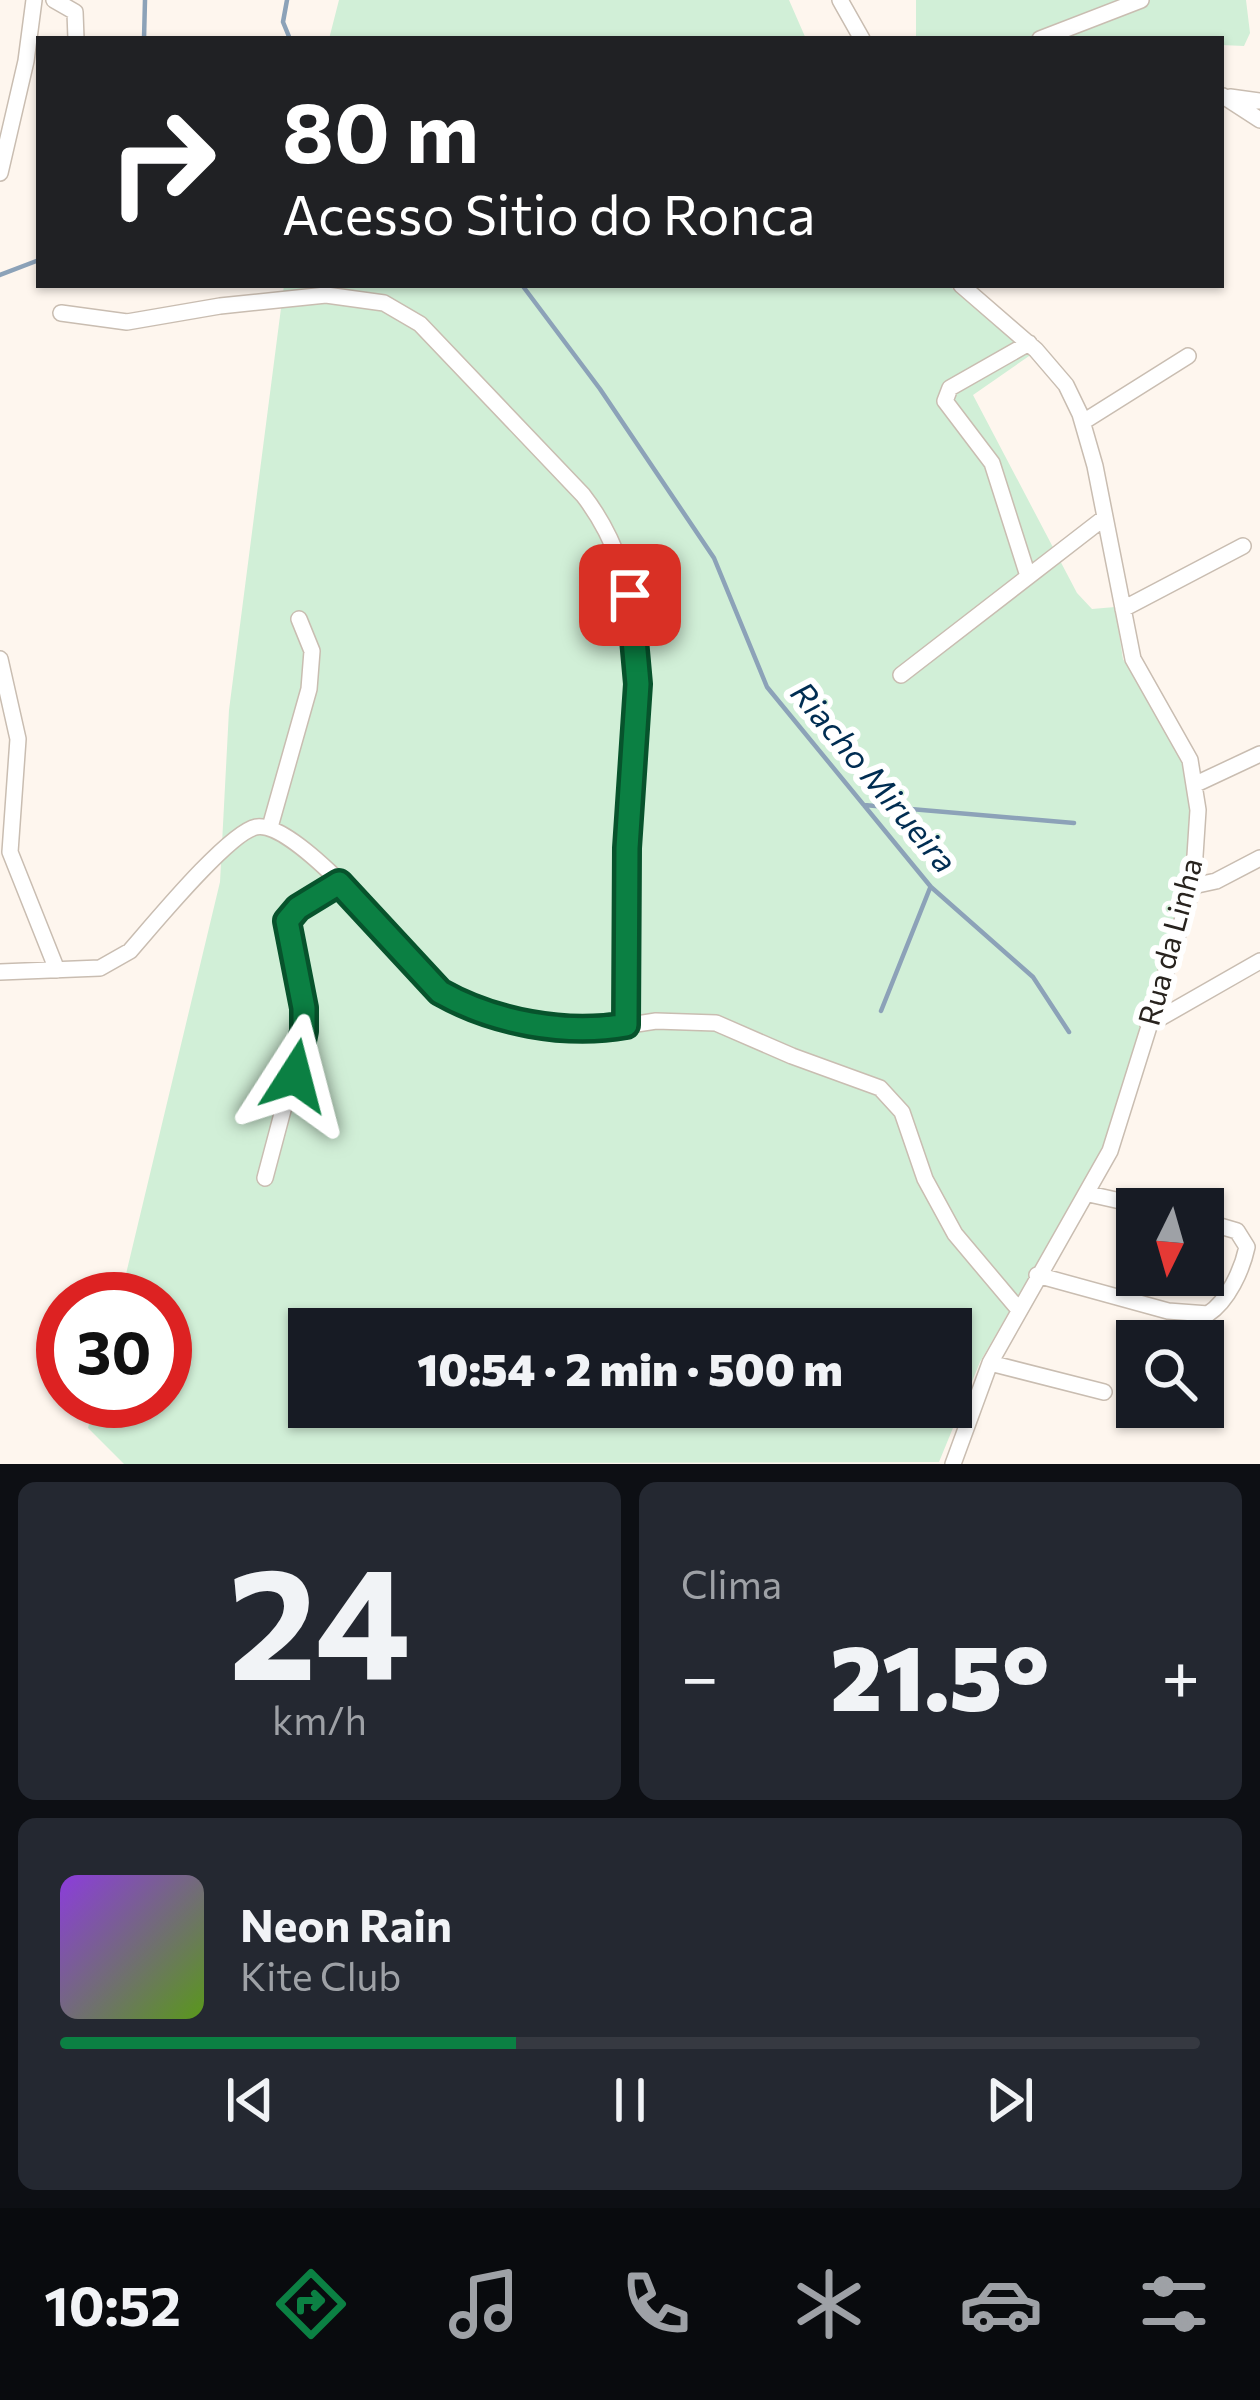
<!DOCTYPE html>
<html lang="pt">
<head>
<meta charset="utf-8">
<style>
	:root { --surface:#171b24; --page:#242831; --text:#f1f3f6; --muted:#9ea1a6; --line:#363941; --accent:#0b8043 }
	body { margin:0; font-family:Commissioner,sans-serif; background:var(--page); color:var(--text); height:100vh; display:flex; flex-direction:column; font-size:45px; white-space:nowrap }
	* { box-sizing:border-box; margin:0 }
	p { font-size:39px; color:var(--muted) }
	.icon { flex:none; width:66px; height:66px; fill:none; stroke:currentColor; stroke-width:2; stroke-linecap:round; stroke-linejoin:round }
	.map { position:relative; height:1464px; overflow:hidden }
	.side { display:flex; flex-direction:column; gap:18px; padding:18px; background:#0d0f14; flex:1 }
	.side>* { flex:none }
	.top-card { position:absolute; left:36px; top:36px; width:1188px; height:252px; border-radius:0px; box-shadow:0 3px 9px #0004; background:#202124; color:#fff; overflow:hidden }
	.needle { width:78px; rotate:185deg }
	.controls { position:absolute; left:1116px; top:1188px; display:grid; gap:24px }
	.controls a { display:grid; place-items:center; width:108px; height:108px; border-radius:0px; background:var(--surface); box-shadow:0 3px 9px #0004; font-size:60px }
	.speed { position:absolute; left:36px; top:1272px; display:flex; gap:24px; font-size:60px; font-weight:700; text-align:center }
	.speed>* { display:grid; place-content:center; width:156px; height:156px; border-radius:50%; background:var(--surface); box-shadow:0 3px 9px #0004; line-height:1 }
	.speed .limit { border:18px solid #d22; background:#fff; color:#111 }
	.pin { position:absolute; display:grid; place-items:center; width:102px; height:102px; color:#fff; margin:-51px; border-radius:24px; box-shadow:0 6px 18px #0006 }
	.me { position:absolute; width:132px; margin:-66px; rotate:9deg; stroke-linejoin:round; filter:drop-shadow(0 0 9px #0008) }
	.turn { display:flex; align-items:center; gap:42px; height:252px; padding:0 48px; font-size:54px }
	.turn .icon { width:156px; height:156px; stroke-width:2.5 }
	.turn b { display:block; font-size:84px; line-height:102px }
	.big { font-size:90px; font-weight:800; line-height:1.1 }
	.side .card { flex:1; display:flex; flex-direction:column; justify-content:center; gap:18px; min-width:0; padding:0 42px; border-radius:18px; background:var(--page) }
	.side .dial { align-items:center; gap:0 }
	.dial b { font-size:156px; line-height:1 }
	.song { display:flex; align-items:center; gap:36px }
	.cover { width:144px; height:144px; border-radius:18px; background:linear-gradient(135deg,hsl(270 70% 55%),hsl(90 70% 35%)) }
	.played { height:12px; border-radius:6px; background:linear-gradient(90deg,var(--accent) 40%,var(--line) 40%) }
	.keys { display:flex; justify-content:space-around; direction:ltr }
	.heat { display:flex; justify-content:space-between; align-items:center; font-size:66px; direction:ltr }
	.side .tiles { flex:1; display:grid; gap:18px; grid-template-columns:1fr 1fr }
	.card:last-child { grid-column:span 2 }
	.trip { position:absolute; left:288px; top:1308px; width:684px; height:120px; border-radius:0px; background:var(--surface); box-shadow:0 3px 9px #0004; font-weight:800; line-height:120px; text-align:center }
	.tab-bar { display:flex; height:192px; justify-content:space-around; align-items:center; background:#090b0e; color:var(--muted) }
	.tab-bar .icon { width:84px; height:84px }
	.tab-bar .selected { color:var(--accent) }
	.tab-bar b { font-size:54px; color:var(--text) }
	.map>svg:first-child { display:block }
</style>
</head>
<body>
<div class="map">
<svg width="1260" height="1464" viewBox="0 0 1260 1464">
	<rect width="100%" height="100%" fill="#fef6ee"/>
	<path fill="#d1efd7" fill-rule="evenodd" d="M339 0H789L806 39H329Z
		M916 0H1246L1250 33 1244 46 1221 45V39H916Z
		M284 285H948L1032 354 973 395 1077 593 1092 609 1115 607 1123 659 1175 743 1190 782 1187 889 1106 1146 1085 1188 1058 1227 980 1362 939 1462 124 1464 88 1428 95 1401H165V1299H120L220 882 229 710ZM309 1329H951V1407H309Z"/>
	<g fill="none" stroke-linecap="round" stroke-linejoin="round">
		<path stroke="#8ca2b8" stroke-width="4.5" d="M287 0 283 22 290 39
			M144 39 145 0
			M0 275 39 260
			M522 285 600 389 714 558 767 687 931 887 1033 977 1069 1032
			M864 805 1074 823
			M881 1011 930 888"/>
		<defs>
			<path id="minor" d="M54 0 75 12 76 39
				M840 0 862 39
				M1040 39 1141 0
				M1223 96 1260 120
				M1230 97 1260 101
				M0 173 26 61 34 0
				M61 313 127 322 220 306 326 295 384 303 420 324 583 495C662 597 632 723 627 842 625 903 627 964 626 1025
				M1083 422 1188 356
				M1028 576 992 463 945 401 950 388 1029 343
				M1123 609 1243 546
				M0 659 18 739 10 852 57 970
				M901 675 1104 518
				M1196 784 1260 754
				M270 827 309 689 312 651 299 619
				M1193 886 1216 881 1260 858
				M0 972 100 968 130 951C152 926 228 833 256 827 297 819 409 958 439 991L481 1010 571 1030 591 1031 656 1021 716 1023 792 1056 880 1088 902 1112 925 1179 955 1234 1019 1310
				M1148 1025 1260 961
				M265 1178 304 1031 301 987 287 921 298 908 339 883
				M1089 1194 1156 1209
				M1037 1275 1168 1311 1208 1314C1228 1301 1242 1270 1247 1247L1237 1231 1203 1221
				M990 1363 1104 1392
				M953 1464 990 1363 1110 1151 1193 886 1198 810 1190 760 1133 659 1095 466 1080 414 1066 385 1036 350 961 285"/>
		</defs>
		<use href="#minor" stroke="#c9bdb1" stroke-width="18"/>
		<use href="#minor" stroke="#fff" stroke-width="15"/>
	</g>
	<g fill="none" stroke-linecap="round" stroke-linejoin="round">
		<defs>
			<path id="route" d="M295 1076 304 1031V1008L287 921 298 908 339 883 440 992C493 1022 565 1036 626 1025L627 848 638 684 630 595"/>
		</defs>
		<use href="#route" stroke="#07532c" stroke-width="30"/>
		<use href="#route" stroke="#0b8043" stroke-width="21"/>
	</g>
	<g text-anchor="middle" stroke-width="12" stroke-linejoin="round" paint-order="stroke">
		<g font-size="30" fill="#28231e" stroke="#fff">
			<text transform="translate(1171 942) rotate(-75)" y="10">Rua da Linha</text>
		</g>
		<g font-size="33" font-style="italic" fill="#002d52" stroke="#fff">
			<text transform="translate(874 777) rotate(50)" y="12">Riacho Mirueira</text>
		</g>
	</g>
</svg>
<div class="controls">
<a><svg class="needle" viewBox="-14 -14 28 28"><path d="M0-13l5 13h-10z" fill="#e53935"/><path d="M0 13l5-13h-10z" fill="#9ea1a6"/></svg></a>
<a><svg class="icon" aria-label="search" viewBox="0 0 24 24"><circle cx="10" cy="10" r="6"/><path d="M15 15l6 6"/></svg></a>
</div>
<div class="speed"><div class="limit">30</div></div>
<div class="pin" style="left:630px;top:595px;background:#d93025"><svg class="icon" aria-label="arrive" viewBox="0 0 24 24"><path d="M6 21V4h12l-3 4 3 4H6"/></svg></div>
<svg class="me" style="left:295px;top:1076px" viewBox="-20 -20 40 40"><path d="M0-17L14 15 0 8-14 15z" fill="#0b8043" stroke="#fff" stroke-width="4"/></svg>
<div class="trip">10:54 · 2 min · 500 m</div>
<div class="top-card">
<div class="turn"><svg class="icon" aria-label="right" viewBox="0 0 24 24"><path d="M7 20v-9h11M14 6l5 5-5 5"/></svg><div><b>80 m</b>Acesso Sitio do Ronca</div></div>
</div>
</div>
<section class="side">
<div class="tiles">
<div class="card dial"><b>24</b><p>km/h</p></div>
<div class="card"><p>Clima</p>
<div class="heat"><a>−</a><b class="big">21.5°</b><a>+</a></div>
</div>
<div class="card">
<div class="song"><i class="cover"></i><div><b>Neon Rain</b><p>Kite Club</p></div></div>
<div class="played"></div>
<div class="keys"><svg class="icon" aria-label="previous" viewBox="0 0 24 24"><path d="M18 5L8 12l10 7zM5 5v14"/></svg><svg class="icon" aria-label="pause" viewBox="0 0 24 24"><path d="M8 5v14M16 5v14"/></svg><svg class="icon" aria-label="next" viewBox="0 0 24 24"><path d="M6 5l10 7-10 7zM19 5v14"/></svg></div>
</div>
</div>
</section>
<nav class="tab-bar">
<b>10:52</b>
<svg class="icon selected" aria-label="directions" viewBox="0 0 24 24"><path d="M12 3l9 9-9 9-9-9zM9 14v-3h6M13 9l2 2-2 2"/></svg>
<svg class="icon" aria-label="music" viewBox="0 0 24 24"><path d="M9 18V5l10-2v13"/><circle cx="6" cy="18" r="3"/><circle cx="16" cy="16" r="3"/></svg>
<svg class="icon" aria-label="phone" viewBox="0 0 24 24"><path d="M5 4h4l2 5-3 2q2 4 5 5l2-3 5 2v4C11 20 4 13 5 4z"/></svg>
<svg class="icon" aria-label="climate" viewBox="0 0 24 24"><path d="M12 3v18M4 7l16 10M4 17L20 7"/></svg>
<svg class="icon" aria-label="car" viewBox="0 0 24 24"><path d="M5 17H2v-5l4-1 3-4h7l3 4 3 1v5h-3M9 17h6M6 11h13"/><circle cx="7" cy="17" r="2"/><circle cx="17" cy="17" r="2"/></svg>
<svg class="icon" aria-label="filters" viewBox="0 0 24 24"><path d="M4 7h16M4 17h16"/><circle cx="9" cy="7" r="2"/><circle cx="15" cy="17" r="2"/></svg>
</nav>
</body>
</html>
